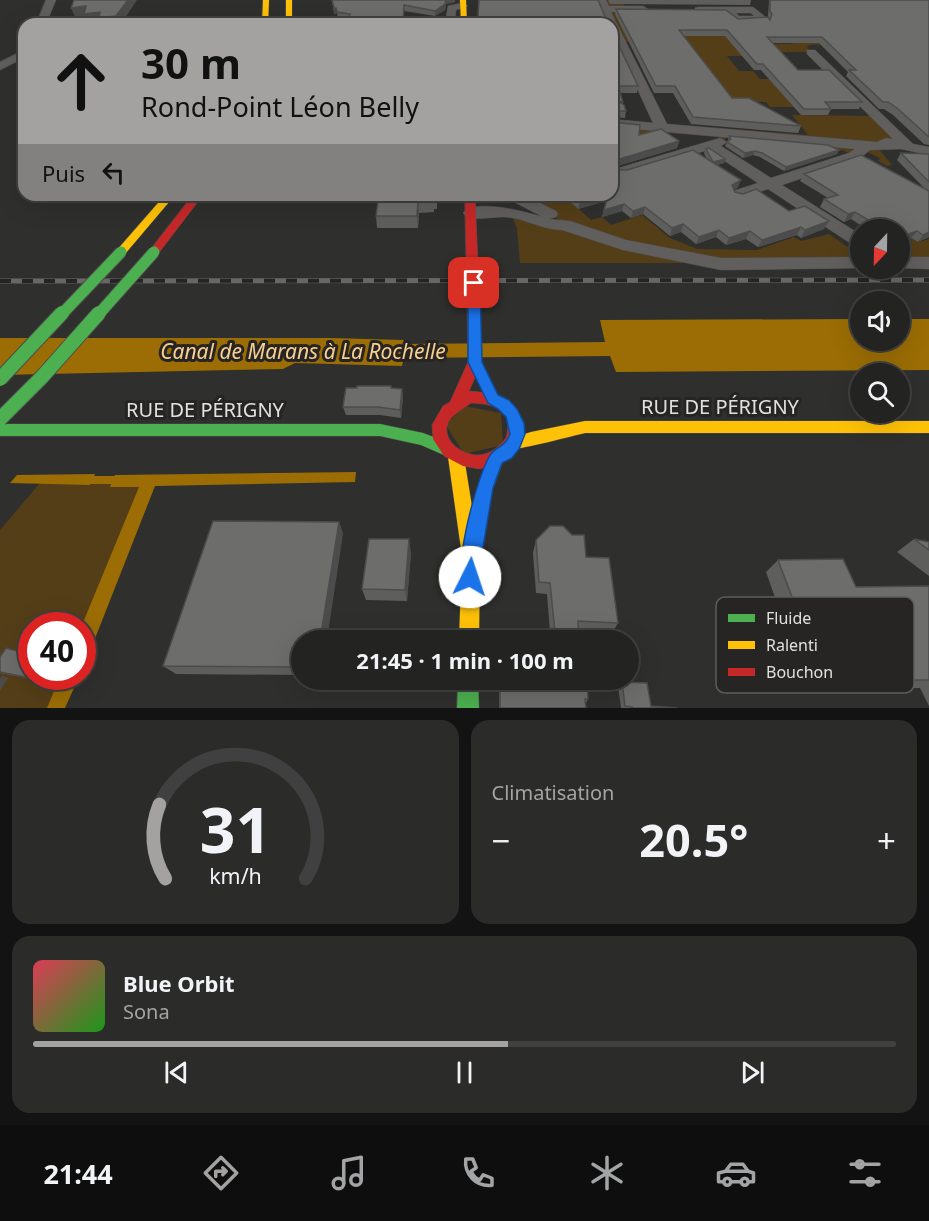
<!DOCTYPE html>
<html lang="fr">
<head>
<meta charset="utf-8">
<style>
	:root { --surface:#232322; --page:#2b2b2a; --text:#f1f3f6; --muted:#a3a4a5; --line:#404040; --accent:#a3a2a1 }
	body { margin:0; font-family:"Noto Sans",sans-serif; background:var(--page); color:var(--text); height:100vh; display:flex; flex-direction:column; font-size:22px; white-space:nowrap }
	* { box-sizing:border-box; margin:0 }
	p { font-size:20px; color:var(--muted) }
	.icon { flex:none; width:33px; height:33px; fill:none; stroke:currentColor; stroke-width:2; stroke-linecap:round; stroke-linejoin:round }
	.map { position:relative; height:708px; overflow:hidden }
	.side { display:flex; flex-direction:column; gap:12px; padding:12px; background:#131313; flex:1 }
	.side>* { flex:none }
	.top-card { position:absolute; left:18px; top:18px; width:600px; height:183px; border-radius:18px; box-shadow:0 6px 24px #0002,0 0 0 2px var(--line); background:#a3a2a1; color:#111; overflow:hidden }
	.needle { width:39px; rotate:202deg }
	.fabs { position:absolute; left:850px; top:219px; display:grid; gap:12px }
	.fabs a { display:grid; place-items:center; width:60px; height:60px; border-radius:50%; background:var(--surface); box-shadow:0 6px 24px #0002,0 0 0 2px var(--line); font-size:30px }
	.speed { position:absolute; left:18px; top:612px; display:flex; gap:12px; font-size:30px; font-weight:700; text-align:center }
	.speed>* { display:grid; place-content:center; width:78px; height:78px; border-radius:50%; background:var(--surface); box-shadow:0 6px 24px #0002,0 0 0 2px var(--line); line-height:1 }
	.speed .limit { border:9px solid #d22; background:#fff; color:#111 }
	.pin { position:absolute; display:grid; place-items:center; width:51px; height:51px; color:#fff; margin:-26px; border-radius:12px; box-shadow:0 3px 9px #0006 }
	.me { position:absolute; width:66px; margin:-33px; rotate:4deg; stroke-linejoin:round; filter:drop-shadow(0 0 4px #0008) }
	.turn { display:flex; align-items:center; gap:21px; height:126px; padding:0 24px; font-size:27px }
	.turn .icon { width:78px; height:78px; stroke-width:2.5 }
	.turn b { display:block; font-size:42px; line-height:51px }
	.then { display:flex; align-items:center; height:57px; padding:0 24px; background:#0003; gap:12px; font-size:22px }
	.big { font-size:45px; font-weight:700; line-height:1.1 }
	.side .widget { flex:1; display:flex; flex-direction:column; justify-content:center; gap:9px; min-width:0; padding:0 21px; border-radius:18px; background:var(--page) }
	.side .dial { align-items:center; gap:0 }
	.dial svg { height:156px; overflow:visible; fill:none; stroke:var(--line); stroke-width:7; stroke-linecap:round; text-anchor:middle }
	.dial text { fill:var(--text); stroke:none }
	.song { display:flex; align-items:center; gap:18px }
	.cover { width:72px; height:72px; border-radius:9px; background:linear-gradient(135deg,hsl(350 70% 55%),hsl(120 70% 35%)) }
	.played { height:6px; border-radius:3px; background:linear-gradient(90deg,var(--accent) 55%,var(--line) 55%) }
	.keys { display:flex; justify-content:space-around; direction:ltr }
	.heat { display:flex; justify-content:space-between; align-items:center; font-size:33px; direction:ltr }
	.side .tiles { flex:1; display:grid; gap:12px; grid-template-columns:1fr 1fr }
	.widget:last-child { grid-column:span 2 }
	.trip { position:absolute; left:291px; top:630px; width:348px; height:60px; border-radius:30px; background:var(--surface); box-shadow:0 6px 24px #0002,0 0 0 2px var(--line); font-weight:700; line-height:60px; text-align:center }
	.tab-bar { display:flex; height:96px; justify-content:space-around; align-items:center; background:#0e0e0e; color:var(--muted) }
	.tab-bar .icon { width:42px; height:42px }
	.tab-bar .on { color:var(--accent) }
	.tab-bar b { font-size:27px; color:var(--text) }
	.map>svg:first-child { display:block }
</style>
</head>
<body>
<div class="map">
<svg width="929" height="708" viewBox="0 0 929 708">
	<rect width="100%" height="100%" fill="#2f2f2e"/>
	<path fill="#543e18" d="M601 0H622L626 9 686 36H738L745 44H793L787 36 857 43 809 45 807 48 811 52H762L764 56H727L739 71H753L760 79H776L801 107H770L766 102 732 101 687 43 621 42Z
		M792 115 877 116 911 148 877 147 892 165 887 166 877 160 881 159 864 150 854 156 842 150 833 152 725 134V140L718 137 670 133 631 144 624 124 665 127 671 124 808 135Z
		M503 195H588L573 204 591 220 602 217 611 225 642 215 670 238 697 249 757 250 794 237 801 241 829 234 848 247 861 249V263H520L517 229 512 216 564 225C550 210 523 199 503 195Z
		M911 238 918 242 929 239V263H900V243Z
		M464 406 501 413 503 445 464 454 446 425Z
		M148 481 82 626H32V676L66 677 53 708H0V530L40 483Z"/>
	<path fill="#9b6d04" d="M861 319V340H900V319H929V370L616 372 610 356 404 358 402 366 295 363 283 369 0 375V338H331L404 340 405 344 605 342 600 320Z
		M356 472 355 482 155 486 83 669 82 625 139 487H110L115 475Z
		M95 474 90 485 10 483 17 475Z
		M60 677H79L65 708H47Z"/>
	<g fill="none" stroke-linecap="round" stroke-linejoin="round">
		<path stroke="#9b6d04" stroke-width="8" d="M85 480H122"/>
		<defs>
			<path id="street" d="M46 0H56L46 24H36Z
				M596 0H606L609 6H643L648 9 643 12H611L667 124 877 142 886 138 893 139 807 54V50H815L913 144 929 147V155L901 149 870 150 859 159 782 185 861 235V246L853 245 768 189 739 199 733 197 731 194 733 191 758 183 708 150 625 175H615L613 172 615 169 720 138 727 142 721 146 771 178 849 153 855 149 612 127V119L653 123 612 34V24H607Z
				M463 3 468 6 456 10 455 24H445L448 6Z
				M698 7H753L768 19 763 22H736L725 13 695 12V8ZM736 13H751L754 16H739Z
				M24 50V58L0 70V62Z
				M495 195H524L556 211 558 214 556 217 549 219 570 221 626 240 721 258 861 257 862 268 721 270 623 250 562 230C542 230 525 218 505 217 493 216 471 223 463 213 476 198 526 212 543 217L512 201 497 198Z
				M900 257H929V269L899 268Z"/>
			<path id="fast" d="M0 424H380L423 433 452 444 454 449 452 454 446 456 421 445 380 436H0Z
				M496 452 502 454 504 459 493 488 484 536 481 542 475 544 469 542 466 536 477 488 490 454Z
				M458 680H478L479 708H457Z"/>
			<path id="slow" d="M263 0H269L268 24H262Z
				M286 0H292V24H286Z
				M460 0H466L467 24H461Z
				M165 195H175L125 254H117V250Z
				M585 421H929V433H585C572 436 516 451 509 449L506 444 509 439 531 432Z
				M456 450 462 452 464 457 480 556 479 640H459L462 556 448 457 450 452Z"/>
			<path id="jam" d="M193 195H203L158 254H150V250Z
				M465 195H475L482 362 469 391 490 393 501 396 513 404 519 414 523 426 521 439 515 450 501 463 479 469 463 466 444 456 433 439 432 425 443 406 450 402 468 362ZM471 403C494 404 514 409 506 438 500 446 490 455 478 455 464 455 444 443 447 426 450 415 463 409 471 403Z"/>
		</defs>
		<use href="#street" stroke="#4c4c4b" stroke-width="1"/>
		<use href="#fast" stroke="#4c4c4b" stroke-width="1"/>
		<use href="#slow" stroke="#4c4c4b" stroke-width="1"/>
		<use href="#jam" stroke="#4c4c4b" stroke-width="1"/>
		<use href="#street" fill="#605f5e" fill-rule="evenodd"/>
		<use href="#fast" fill="#4caf50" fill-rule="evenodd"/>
		<use href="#slow" fill="#ffc107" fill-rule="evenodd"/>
		<use href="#jam" fill="#c62828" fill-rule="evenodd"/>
		<defs>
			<path id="rail" d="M0 281 929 280"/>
		</defs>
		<use href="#rail" stroke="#676766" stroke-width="5"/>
		<use href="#rail" stroke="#262523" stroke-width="4" stroke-dasharray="11" stroke-linecap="butt"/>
		<defs>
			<path id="fast-bridge-far1" d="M61 315 121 252
				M98 315 154 252"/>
			<path id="fast-bridge" d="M0 379 62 313
				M0 419 42 377 99 313"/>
		</defs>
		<use href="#fast-bridge-far1" stroke="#4c4c4b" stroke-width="13" stroke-linecap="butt"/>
		<use href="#fast-bridge" stroke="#4c4c4b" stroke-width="16" stroke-linecap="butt"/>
		<use href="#fast-bridge-far1" stroke="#4caf50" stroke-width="11"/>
		<use href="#fast-bridge" stroke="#4caf50" stroke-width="14"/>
	</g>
	<path fill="#5e5e5d" d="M332 0 455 2 446 4 445 10 435 16 404 11V24H348L349 20 338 18 337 13 334 14Z
		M608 0H751L750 5 610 4Z
		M769 0H929V145L924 144 893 115 884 109H879L846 76 848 72 819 43H773L798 70 862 102 859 109H831L828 115H801L761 70H754L725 36H684L732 98 801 126 798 133 691 124 673 93H654L615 14 616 9 738 19H770L768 16Z
		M612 31 638 86 637 93H620L623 102V104L626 111 625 118 612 117Z
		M612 122 639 135 679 141 677 148 614 167 617 170H627L707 159 704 153 706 149 725 159 724 163 717 165 738 187 734 190 735 192 789 211 824 229 801 238 797 235 758 247 746 239 726 245 716 237 696 244 681 232 670 236 643 214 631 218 622 211 602 217 606 201 578 209 563 195H612Z
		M729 136 839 150 837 154 784 171 760 157 753 155 743 158 725 146 728 141Z
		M901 153 929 154V237L918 242 911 238 900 243V230H868L851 219 844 222 820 207 824 199 828 198 800 181 804 174 924 188 897 160Z
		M379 195H437V209H434V212L419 213 418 228H377L376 216Z
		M392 388 402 389 403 397 401 418 380 415H346L343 407Z
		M339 522 343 534 302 640V675L176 674 163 666Z
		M914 539 929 542V576L897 552Z
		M536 540 586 557 618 623 612 633 579 631V640H498L500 630 550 632 547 594 536 593 533 553Z
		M411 552 407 601 366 600 362 589Z
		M778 560 856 587 929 586V706L920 688 824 689 809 649 793 648 766 572Z
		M0 657 31 679 0 673Z
		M499 680H583L588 699 586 703V708H499Z
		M622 682 651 706 677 708H621L618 686Z"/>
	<path fill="#4c4c4c" d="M128 0H137L121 24H102L101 21 88 23 85 16 75 17 71 8Z
		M446 0H455V2L446 4 445 10 435 16V11Z
		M334 8H336L337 13 334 14Z
		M679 141 677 148 614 167 612 172 613 166 616 160Z
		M839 150 837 154 784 171 786 167Z
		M755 151 753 155 743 158 745 153Z
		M725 159 724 163 711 167 713 162Z
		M741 180 738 187 729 193 732 185Z
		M605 195H608L607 201 578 209 580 202Z
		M418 200 419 213 418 228 417 216Z
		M624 204 622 211 602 217 604 210Z
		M645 207 643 214 631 218 633 211Z
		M855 212 851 219 844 222 848 214Z
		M829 221 824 229 801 238 805 230Z
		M683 224 681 232 670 236 672 228Z
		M801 227 797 235 758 247 762 240Z
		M719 230 716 237 696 244 699 237Z
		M750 231 746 239 726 245 729 238Z
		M917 231 911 238 900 243V237Z
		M929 232V237L918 242 923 235Z
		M402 389 403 397 401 418 400 410Z
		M339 522 343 534 327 640H320Z
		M409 539 411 552 407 601 405 590Z
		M32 666V676L31 679 25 677Z
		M2 676 8 678 0 691V679Z"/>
	<path fill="#6d6d6c" stroke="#4c4c4c" stroke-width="1.5" d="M74 0H128L116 16 99 18 100 12 84 14 86 6 71 8Z
		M332 0H446L445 4 435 11 404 5 403 24H348L350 14 337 12 336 8H334Z
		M479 0H598L606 19 611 20V24H480L478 15Z
		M770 0H929V137L897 108 888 102H883L849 70H856L822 37H767L798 70H829L862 102H825L831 109H804L763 64H757L727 30H679L732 98H749L801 126 693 117 675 86H656L616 9 726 10 738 19 768 17 770 20 772 14 770 11Z
		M612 31 638 86H618L623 102 618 101 624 105 626 111H612Z
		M612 122 640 125 639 135 661 129 679 141 616 160 613 166 617 170H627L693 150 741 180 732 185 735 192 743 194 756 189 789 211 805 206 829 221 805 230 801 227 762 240 750 231 729 238 719 230 699 237 683 224 672 228 645 207 633 211 624 204 604 210 608 195H612Z
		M729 136 828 145 839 150 786 167 762 153 755 151 745 153 727 142 731 139Z
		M709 148 725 159 713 162 706 149Z
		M901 153 929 154V182Z
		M861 155 929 191V232L923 235 917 231 900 237V230H885L855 212 848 214 824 199 838 195 804 174Z
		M379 195H437V197H434V200H418L417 216H376Z
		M572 195H605L580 202Z
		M357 386H391V388L402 389 400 410 378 407H343L346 388H357Z
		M213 521 339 522 320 640H302V667L163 666Z
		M550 526H563L572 535H584L586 557 609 558 618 623 578 621 579 640H500V630L555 632 550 583 539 582 536 540Z
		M369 539H409L405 590 362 589Z
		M914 539 929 542V550Z
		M843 559 856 587 929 586V680H841L825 639H808L778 560Z
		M6 648 32 655V666L25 677 0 672V657Z
		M500 680H587L588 699H585L586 708H500Z
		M622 682 647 683 651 706 677 708H632V707L625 706Z"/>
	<path fill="#1a73e8" stroke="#114b97" stroke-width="1.5" d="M474 279 480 283 482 362 498 395 509 400 517 409 524 423 525 434 519 449 512 458 502 463 493 488 477 583 470 586 464 583C454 561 477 479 489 457 494 447 505 448 510 434L506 417 498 409 488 403 468 362V283Z"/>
	<g text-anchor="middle" stroke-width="6" stroke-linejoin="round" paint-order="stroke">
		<g font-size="20" fill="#e1e0df" stroke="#262523">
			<text x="720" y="414">RUE DE PÉRIGNY</text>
			<text x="205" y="417">RUE DE PÉRIGNY</text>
		</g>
		<g font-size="21" font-style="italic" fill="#f8cf90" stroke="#262523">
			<text x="303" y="359">Canal de Marans à La Rochelle</text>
		</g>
	</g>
	<rect x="716" y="597" width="198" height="96" rx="9" fill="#262523" stroke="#5e5d5b" stroke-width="1.5"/>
	<rect x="728" y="614" width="27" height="8" fill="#4caf50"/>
	<rect x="728" y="641" width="27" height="8" fill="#ffc107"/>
	<rect x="728" y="668" width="27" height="8" fill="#c62828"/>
	<g font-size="16" fill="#e1e0df">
		<text x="766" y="624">Fluide</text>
		<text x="766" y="651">Ralenti</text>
		<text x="766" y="678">Bouchon</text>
	</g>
</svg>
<div class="fabs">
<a><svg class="needle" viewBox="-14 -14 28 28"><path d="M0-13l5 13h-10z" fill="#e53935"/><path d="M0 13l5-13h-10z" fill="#a3a4a5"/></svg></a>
<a><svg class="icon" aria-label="sound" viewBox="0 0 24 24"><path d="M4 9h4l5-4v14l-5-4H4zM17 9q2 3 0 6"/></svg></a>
<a><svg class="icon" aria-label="search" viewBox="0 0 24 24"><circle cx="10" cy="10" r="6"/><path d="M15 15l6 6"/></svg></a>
</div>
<div class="speed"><div class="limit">40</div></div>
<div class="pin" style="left:474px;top:283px;background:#d93025"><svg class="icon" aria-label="arrive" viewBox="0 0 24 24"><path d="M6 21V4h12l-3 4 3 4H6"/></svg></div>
<svg class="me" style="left:470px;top:577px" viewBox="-20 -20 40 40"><circle r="19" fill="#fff"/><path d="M0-13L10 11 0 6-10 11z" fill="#1a73e8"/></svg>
<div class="trip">21:45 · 1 min · 100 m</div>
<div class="top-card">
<div class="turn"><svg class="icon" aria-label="ahead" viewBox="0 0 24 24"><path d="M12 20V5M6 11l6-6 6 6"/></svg><div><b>30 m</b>Rond-Point Léon Belly</div></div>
<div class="then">Puis<svg class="icon" aria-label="left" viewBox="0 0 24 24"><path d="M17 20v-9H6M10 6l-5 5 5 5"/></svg></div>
</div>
</div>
<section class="side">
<div class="tiles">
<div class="widget dial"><svg viewBox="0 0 100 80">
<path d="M14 69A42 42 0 1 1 86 69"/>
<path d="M14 69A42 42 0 0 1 11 31" stroke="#a3a2a1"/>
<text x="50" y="56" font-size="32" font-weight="700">31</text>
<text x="50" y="72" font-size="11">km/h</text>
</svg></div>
<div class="widget"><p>Climatisation</p>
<div class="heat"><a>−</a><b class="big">20.5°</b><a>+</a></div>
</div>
<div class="widget">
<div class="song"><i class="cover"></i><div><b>Blue Orbit</b><p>Sona</p></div></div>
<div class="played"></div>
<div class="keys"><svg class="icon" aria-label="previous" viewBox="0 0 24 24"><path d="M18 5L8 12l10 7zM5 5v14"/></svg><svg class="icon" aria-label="pause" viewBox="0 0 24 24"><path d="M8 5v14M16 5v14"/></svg><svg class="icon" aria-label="next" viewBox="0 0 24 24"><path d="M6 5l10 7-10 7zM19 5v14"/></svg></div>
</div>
</div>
</section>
<nav class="tab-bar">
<b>21:44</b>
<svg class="icon on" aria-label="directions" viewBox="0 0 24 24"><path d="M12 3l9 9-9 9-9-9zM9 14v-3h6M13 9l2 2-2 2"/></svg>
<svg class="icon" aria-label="music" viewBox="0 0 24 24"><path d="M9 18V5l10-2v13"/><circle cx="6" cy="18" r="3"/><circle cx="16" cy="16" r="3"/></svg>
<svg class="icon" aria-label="phone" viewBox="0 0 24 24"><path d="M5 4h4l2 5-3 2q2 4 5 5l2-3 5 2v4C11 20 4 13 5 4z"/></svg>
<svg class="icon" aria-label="climate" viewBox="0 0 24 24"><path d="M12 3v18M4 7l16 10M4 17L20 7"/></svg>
<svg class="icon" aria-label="car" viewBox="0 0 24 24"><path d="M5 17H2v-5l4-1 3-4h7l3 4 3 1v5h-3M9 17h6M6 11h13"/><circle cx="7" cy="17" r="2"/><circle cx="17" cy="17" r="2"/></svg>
<svg class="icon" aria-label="filters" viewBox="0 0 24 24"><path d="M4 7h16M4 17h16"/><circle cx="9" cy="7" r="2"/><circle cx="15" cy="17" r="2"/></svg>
</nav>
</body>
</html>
